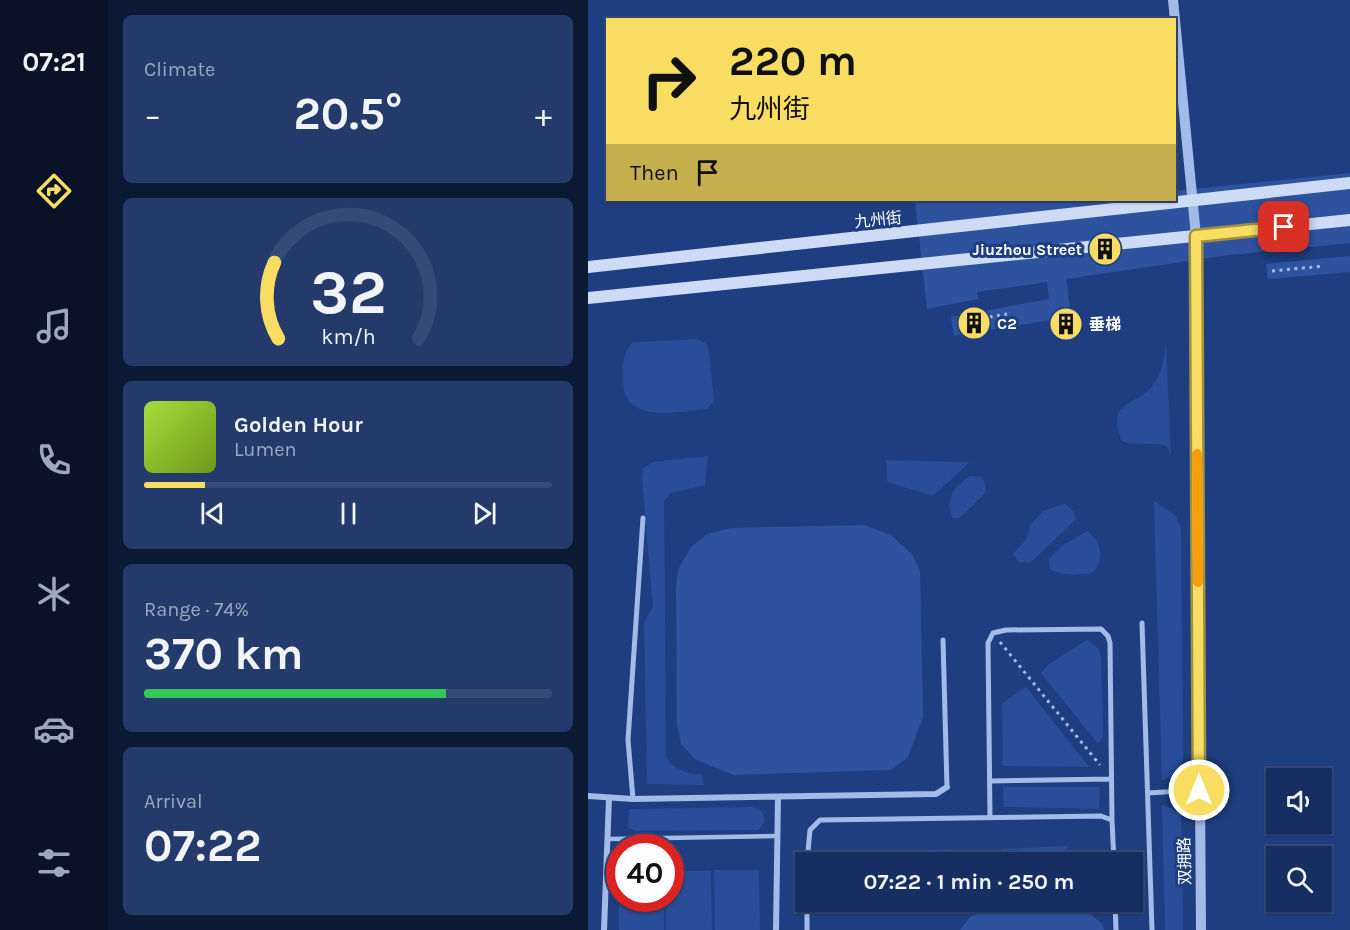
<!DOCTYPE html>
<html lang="en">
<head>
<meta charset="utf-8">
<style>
	:root { --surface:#162e61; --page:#233a6a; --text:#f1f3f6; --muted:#9ea8bd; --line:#354a76; --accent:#f8dd62 }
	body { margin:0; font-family:Karla,"Noto Sans SC",sans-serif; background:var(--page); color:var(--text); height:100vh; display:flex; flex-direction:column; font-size:22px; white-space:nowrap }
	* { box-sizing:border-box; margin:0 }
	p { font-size:20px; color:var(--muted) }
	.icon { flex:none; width:33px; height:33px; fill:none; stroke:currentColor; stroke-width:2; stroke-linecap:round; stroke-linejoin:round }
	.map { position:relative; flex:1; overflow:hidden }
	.details { display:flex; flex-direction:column; gap:15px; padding:15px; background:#0c1935; width:480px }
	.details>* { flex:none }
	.banner { position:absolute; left:18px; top:18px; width:570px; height:183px; border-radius:0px; box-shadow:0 2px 4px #0004,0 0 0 2px var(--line); background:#f8dd62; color:#111; overflow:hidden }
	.controls { position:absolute; left:678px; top:768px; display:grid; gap:12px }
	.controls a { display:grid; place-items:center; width:66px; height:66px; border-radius:0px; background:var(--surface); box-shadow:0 2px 4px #0004,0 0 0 2px var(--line); font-size:30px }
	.speed { position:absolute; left:18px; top:834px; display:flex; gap:12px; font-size:30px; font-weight:700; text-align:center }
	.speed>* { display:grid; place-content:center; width:78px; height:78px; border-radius:50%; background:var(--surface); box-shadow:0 2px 4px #0004,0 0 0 2px var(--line); line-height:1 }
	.speed .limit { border:9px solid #d22; background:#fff; color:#111 }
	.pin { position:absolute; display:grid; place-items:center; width:51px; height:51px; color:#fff; margin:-26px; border-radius:12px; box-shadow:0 3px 9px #0006 }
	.me { position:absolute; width:66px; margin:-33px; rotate:0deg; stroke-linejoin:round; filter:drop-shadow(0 0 4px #0008) }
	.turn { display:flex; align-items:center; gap:21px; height:126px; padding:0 24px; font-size:27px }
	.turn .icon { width:78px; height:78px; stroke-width:2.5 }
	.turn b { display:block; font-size:42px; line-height:51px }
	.then { display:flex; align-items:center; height:57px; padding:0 24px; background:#0003; gap:12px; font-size:22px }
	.big { font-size:45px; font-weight:700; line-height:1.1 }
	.details .tile { flex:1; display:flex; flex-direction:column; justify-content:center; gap:9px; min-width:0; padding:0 21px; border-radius:9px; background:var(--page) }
	.details .dial { align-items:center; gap:0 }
	.dial svg { height:156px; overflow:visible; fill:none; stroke:var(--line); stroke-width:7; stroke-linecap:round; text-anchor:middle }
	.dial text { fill:var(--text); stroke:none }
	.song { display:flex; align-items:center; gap:18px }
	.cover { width:72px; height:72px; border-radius:9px; background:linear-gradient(135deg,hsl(80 70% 55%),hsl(80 70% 35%)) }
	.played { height:6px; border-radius:3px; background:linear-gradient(90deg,var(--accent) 15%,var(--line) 15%) }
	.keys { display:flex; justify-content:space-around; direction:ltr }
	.heat { display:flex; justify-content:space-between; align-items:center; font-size:33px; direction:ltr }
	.charge { height:9px; border-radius:4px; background:linear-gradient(90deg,#34c759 74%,var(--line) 0) }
	.trip { position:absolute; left:207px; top:852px; width:348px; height:60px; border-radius:0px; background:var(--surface); box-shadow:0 2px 4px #0004,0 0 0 2px var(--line); font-weight:700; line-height:60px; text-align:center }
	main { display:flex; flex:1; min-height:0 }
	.menu { display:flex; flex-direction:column; width:108px; justify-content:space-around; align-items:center; background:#091227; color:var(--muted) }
	.menu .icon { width:42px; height:42px }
	.menu .selected { color:var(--accent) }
	.menu b { font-size:27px; color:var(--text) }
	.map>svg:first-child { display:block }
</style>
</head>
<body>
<main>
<nav class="menu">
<b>07:21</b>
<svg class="icon selected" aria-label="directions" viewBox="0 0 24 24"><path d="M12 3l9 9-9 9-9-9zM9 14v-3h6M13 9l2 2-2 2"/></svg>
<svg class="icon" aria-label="music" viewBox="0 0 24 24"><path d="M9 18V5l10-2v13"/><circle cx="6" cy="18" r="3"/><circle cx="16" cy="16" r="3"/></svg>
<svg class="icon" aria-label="phone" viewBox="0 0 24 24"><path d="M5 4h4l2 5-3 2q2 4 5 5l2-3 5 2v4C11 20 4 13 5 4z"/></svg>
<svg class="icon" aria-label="climate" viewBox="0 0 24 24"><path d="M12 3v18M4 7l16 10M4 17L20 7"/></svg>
<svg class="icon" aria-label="car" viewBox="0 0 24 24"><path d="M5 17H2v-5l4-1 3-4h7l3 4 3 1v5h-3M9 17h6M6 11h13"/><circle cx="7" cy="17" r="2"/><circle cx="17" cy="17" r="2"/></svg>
<svg class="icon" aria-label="filters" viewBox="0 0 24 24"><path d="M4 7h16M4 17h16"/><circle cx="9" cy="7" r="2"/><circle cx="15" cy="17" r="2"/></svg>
</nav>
<section class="details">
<div class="tile"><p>Climate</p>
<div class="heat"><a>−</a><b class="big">20.5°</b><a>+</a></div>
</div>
<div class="tile dial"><svg viewBox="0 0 100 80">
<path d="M14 69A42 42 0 1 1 86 69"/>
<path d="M14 69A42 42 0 0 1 12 30" stroke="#f8dd62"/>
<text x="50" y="56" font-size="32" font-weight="700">32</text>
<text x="50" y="72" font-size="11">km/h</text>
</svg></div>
<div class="tile">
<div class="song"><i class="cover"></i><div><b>Golden Hour</b><p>Lumen</p></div></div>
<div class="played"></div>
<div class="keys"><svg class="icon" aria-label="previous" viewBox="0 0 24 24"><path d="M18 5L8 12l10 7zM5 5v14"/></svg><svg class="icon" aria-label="pause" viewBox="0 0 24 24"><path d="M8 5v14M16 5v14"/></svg><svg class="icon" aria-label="next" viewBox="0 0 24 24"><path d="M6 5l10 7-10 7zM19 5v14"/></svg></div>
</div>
<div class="tile"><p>Range · 74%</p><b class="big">370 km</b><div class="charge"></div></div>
<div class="tile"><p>Arrival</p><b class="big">07:22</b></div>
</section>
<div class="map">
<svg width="762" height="930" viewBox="0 0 762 930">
	<rect width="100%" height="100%" fill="#1e3e81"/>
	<path fill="#284e9a" d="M109 339 118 343 121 352 126 401 119 409C87 412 32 425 35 376 35 360 35 355 45 342Z
		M578 345 583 456 579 446C563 441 549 447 534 441 517 400 548 407 565 385 574 374 576 357 578 345Z
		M120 456 117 485 83 493 76 501 78 757C87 771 98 773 114 775L116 785 59 784 56 622 65 607 54 479 55 468 65 462Z
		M298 460 382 462 345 496 299 482Z
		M382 476 394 477 397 484V493L372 518H365C355 498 367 487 382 476Z
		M566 501 588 516 593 528 595 767 589 775 574 780Z
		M477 504 486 512 488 519 442 563 431 562 425 554 439 538 443 524 455 511Z
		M499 531C514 541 517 559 505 573 491 574 475 577 462 569L461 559 474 546Z
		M499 640 511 649 513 658 515 736 510 744 453 673 461 664Z
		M438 687 501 767 415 766 414 703Z
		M415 787H512L511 809 416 807Z
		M574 805 593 813 595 930H577Z
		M166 807 174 811C178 820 176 824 170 830L48 831 40 828 41 809Z
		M479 846 478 862H413V849Z
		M364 849V862H295V851Z
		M126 870H171L172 930H127Z
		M30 871 32 898 76 899V930H31Z
		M83 871H123L124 930H78V899L82 898Z"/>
	<path fill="#2d539f" d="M762 173V243L641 255 478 279 485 329 465 332 462 320 366 336 363 317 461 299 459 282 389 292 390 299 339 309 327 200H586V191Z
		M762 256V272L680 279 678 264Z
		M276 525 303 535 324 554 332 571 335 717 320 757 303 770 146 775 108 760 93 744 89 725 88 589 90 570 102 548 119 534 143 528Z
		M488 909 500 912 514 924 516 930H372L383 916 400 910Z"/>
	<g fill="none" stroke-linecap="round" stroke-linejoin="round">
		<path stroke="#a3bbe9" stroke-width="3" stroke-dasharray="3 4.5" stroke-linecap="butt" d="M684 271 736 266
			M372 322 419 314
			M412 642 512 765"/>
		<path stroke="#a3bbe9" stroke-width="4.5" d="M20 839 189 836"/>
		<path stroke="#a3bbe9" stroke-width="5" d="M554 623 564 930
			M355 640 359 787
			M402 781 523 779
			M560 793 611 790
			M45 799 40 740 55 518
			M402 817 400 643 405 633 418 630 513 629 520 636 522 643 524 820
			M219 862 222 830 232 820 513 816 524 820 526 862
			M219 902V930
			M527 902 528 930"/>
		<path stroke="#a3bbe9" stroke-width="6" d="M0 796 45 799 348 794 359 787
			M16 930 21 798
			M188 930 190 797"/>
		<path stroke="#a3bbe9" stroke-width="10" d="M585 0 608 236 613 930"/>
		<path stroke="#cedbf7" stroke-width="12" d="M0 267 762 183
			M0 298 762 220"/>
	</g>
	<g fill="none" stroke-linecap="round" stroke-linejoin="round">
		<defs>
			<path id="route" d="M611 790 608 236 696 227"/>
		</defs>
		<use href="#route" stroke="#a19040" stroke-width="15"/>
		<use href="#route" stroke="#f8dd62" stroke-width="10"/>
		<path stroke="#f59e0b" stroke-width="10" d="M609 454 610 582"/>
	</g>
	<defs>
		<symbol id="building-disc" viewBox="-11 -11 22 22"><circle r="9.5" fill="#f8dd62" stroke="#1e3e81"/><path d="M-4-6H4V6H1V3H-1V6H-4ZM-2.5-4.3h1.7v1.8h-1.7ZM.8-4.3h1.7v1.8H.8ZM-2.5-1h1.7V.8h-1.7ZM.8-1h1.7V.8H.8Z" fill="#111"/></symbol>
	</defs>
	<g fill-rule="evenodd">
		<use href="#building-disc" x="498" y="230" width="38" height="38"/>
		<use href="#building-disc" x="367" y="304" width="38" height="38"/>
		<use href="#building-disc" x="459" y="305" width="38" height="38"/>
	</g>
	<g text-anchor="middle" stroke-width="6" stroke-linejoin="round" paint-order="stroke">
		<g font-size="16" fill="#fff" stroke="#1e3e81">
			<text transform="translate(290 219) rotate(-6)" y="6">九州街</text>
			<text transform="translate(596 861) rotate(-91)" y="6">双拥路</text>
		</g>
		<g font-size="16" font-weight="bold" fill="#fff" stroke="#1e3e81" text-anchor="start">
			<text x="494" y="255" text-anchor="end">Jiuzhou Street</text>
			<text x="409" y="329">C2</text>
			<text x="501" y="330">垂梯</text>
		</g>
	</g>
</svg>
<div class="controls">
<a><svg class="icon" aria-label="sound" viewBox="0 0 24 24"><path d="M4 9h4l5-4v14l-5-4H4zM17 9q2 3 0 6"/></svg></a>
<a><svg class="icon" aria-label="search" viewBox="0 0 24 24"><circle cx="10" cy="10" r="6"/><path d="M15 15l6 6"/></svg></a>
</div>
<div class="speed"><div class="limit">40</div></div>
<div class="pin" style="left:696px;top:227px;background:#d93025"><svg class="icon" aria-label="arrive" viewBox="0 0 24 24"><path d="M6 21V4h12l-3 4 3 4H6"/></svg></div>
<svg class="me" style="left:611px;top:790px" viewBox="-20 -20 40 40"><circle r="17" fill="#f8dd62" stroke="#fff" stroke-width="3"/><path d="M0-11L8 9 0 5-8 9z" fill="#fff"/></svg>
<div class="trip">07:22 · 1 min · 250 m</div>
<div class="banner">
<div class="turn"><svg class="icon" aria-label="right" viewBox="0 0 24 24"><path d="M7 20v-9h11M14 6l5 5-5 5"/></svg><div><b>220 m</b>九州街</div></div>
<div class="then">Then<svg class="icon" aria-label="arrive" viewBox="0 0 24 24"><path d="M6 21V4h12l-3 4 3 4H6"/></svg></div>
</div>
</div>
</main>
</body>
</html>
